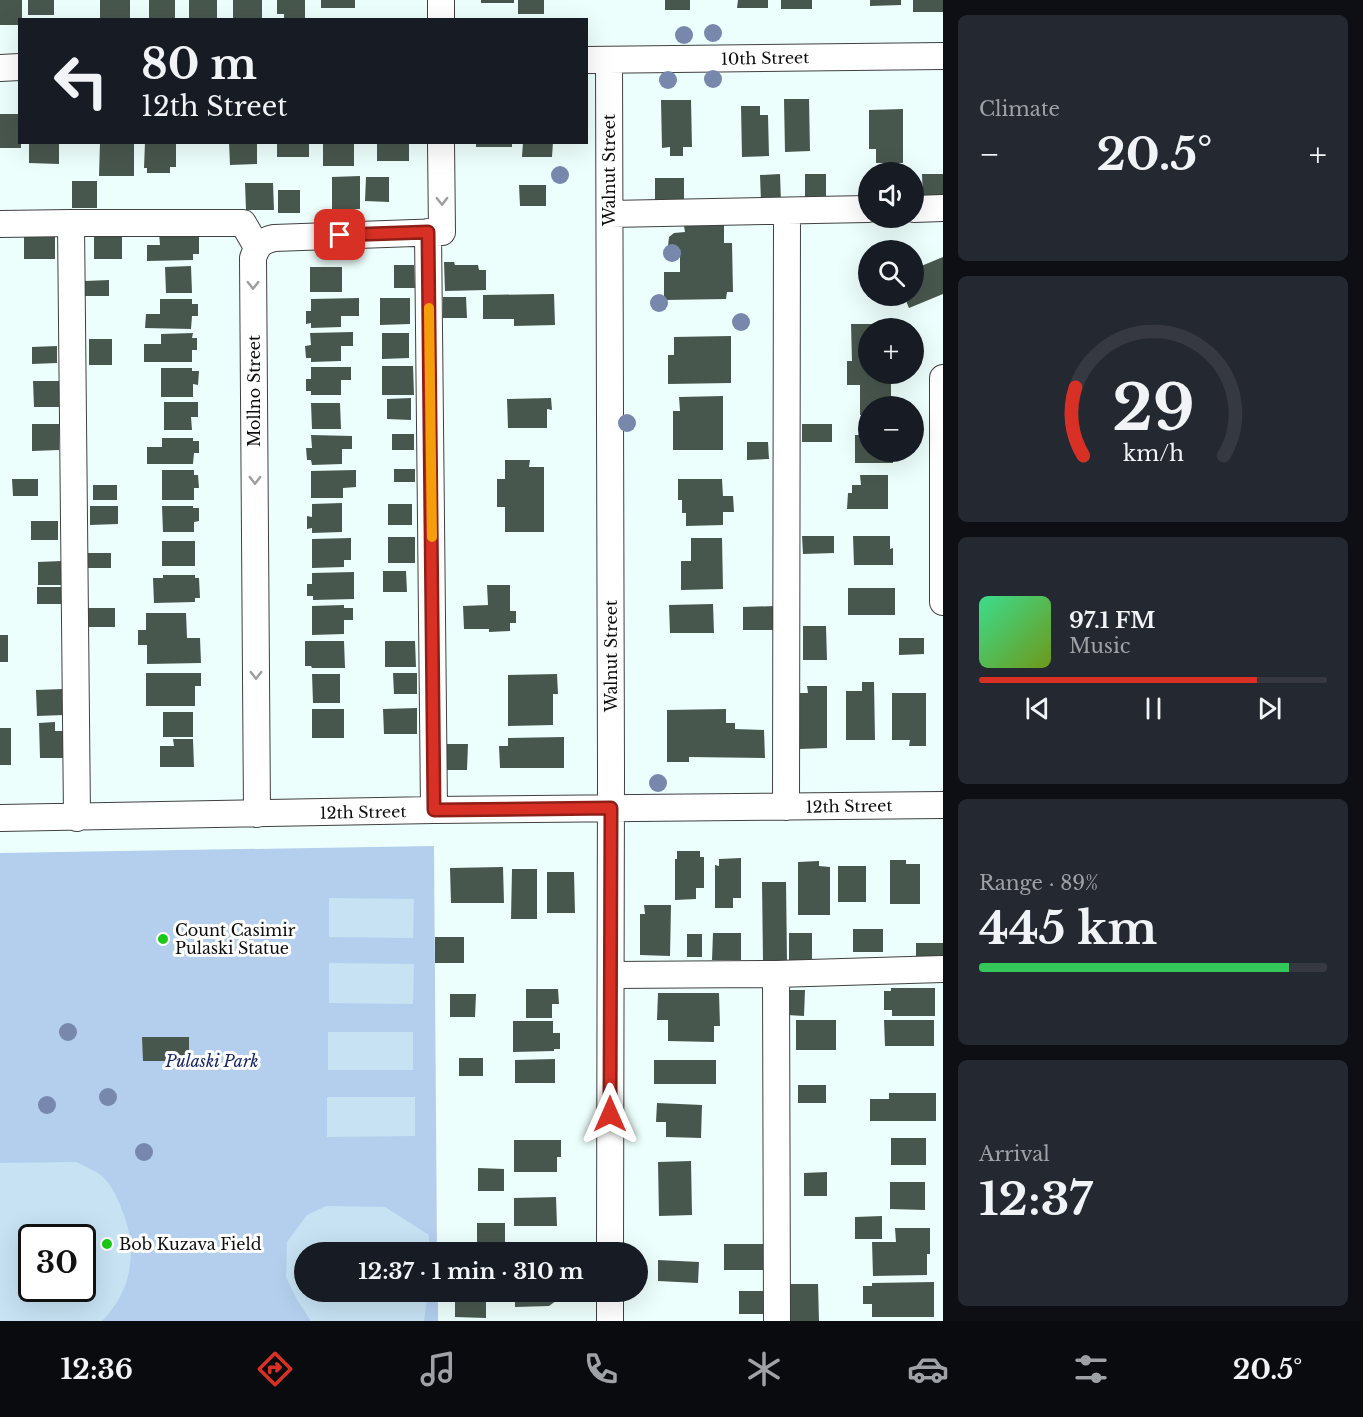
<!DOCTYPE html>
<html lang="en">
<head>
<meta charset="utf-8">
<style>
	:root { --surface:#171b24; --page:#242831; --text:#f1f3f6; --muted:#9ea1a6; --line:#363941; --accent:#d93025 }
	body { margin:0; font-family:"Libre Baskerville",serif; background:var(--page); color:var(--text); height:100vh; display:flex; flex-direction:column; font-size:22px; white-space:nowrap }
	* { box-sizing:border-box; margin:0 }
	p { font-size:20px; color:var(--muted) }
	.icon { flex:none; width:33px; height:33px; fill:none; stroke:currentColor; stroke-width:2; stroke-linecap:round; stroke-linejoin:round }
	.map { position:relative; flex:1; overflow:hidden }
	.drawer { display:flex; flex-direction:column; gap:15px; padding:15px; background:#0d0f14; width:420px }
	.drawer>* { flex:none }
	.top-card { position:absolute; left:18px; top:18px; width:570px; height:126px; border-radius:0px; box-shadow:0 6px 24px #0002; background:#171b24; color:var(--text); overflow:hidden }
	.controls { position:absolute; left:858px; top:162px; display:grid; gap:12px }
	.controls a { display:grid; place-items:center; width:66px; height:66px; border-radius:50%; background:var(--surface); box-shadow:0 6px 24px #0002; font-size:30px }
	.speed { position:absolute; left:18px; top:1224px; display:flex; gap:12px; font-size:30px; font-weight:700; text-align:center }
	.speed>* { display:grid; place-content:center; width:78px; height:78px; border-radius:50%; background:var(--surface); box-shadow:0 6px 24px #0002; line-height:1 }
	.speed .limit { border:3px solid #111; border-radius:9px; background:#fff; color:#111 }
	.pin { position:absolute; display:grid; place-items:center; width:51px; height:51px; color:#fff; margin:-26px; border-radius:12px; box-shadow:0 3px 9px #0006 }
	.me { position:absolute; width:66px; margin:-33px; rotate:0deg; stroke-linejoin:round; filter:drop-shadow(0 0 4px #0008) }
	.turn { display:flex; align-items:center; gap:21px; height:126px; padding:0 24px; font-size:27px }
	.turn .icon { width:78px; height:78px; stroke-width:2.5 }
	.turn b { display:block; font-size:42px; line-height:51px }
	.big { font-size:45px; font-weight:700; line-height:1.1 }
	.drawer .card { flex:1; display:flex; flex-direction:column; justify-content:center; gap:9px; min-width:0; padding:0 21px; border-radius:9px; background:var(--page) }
	.drawer .dial { align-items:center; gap:0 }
	.dial svg { height:156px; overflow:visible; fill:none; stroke:var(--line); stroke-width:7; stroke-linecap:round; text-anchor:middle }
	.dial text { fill:var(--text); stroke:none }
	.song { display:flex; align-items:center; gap:18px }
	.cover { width:72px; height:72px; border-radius:9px; background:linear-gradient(135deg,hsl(150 70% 55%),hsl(80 70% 35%)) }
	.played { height:6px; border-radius:3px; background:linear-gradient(90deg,var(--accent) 80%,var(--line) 80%) }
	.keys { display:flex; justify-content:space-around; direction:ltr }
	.heat { display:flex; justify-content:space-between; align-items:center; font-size:33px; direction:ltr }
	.charge { height:9px; border-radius:4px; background:linear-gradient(90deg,#34c759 89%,var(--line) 0) }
	.trip { position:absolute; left:294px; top:1242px; width:354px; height:60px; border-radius:30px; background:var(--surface); box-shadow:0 6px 24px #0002; font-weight:700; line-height:60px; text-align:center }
	.tab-bar { display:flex; height:96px; justify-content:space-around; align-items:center; background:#090b0e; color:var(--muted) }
	.tab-bar .icon { width:42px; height:42px }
	.tab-bar .current { color:var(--accent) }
	.tab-bar b { font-size:27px; color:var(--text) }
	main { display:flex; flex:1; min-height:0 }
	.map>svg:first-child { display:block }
</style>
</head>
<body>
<main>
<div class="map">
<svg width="943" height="1321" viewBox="0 0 943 1321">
	<rect width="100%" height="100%" fill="#edfffc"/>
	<path fill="#b3cfed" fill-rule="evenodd" d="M434 846 437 1252H304V1292H438V1321H0V853ZM32 1238H82V1288H32Z"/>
	<path fill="#c6e2f3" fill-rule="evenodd" d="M329 898 414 899 413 938 329 937Z
		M329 963 414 964 413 1004 329 1003Z
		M328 1032H413V1070H328Z
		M327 1097H415V1136L327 1137Z
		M76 1162C84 1166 97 1171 104 1178 112 1186 118 1199 122 1210 138 1249 133 1290 102 1321H0V1163ZM32 1238H82V1288H32Z
		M326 1206 385 1207 429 1235V1252H304V1292H428L424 1321H311L296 1298 286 1277 287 1242 307 1215Z"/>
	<path fill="#48574e" d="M0 0H22V20H20V25H0Z
		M28 0H54V15H28Z
		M100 0H130V20H100Z
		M149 0H175V20H149Z
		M189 0H217V20H189Z
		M233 0H262V20H233Z
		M277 0H305V19H284V14H277Z
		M321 0H355V8H321Z
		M481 0H514V3H481Z
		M518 0H544V14H518Z
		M665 0H690V10H665Z
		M738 0H768V8H737Z
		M781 0H812V9H781Z
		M870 0H901V5L870 6Z
		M913 0H943V12H913Z
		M784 99H809L810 151 785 152Z
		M661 100H691L692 147H683V156H670V147L662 148Z
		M741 106H760V115H768L769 156 742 157Z
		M903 109V163H876V149H869V110Z
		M0 114H20V142H21V148H0Z
		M29 142H59V164L29 163Z
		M100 142H134V176H99Z
		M145 142H176V167H170V173H147V168H144Z
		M229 142H257V164L230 165Z
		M277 142H309V157H277Z
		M323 142H354V166H323Z
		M377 142H409V161H377Z
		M476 142H512V147H476Z
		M523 142H553L552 157H522Z
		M780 174 781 202H761L760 175Z
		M805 174H826V201H805Z
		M922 174H943V202L923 203Z
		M360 176V209L332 210V177Z
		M366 177H389V202L365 201Z
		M655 178H684V205H655Z
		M72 181H97V208H72Z
		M245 183H273L274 210H246Z
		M519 185H546V206H520Z
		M278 190H300V213H278Z
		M724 225V243H732L733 292H727L726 299 664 300V272H680V251H674L668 246 669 237 674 233 685 232 684 226Z
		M94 232H122V259H94Z
		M159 232 199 234V254H193V260L147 261V245H160Z
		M24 234H55V259H24Z
		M943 257V294L909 308 904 296H914V269Z
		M444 262H454L455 265H478L479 270H486V290L445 291Z
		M394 265H414L415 288H394Z
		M191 266 192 293H166L165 267Z
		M310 267H342V292H310Z
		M109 280V296H85V281Z
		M554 294 555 325 514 326V319H483V295Z
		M443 297H466L467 318H443Z
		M359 298V316H341V327L311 328V323L306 324V311H311V299Z
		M380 298H410V324L380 325Z
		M160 299H192V304H198V316H192L191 329 145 328 146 314H160Z
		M851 324H879V328H868V374H891V406H868V415H860V385H847V361H852Z
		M353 332V346H341V361L311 362V358H306L305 346 311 345 310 333Z
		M193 333 192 338H197V350H192V362H144V344H161V334Z
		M382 333H409V358L382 359Z
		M731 336V383L668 384V355H674V337Z
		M89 339H112V365H89Z
		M57 346V363L32 364V347Z
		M382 366H413L414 395H382Z
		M311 367H351V380H341V395H311V391H306V379H311Z
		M161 368H192V371H199L198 385 193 384V397H161Z
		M33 381H60L61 407H34Z
		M723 396V450H673V411H680L679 397Z
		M411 398V420L387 419V399Z
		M551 398 552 410 547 409V428H508L507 399Z
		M164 402H198V417H191L192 430H164Z
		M311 403H340L341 429H312Z
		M32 424H59V450L32 451Z
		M802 424H832V442H802Z
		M392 434H414V450H392Z
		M311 435 352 436V449H342V464L312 465 311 460H307L306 448H312Z
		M855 435H868V452H893V463H855Z
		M162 438H193V441H199V453H194L193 464H147V447H162Z
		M747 442H768L769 459 747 460Z
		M505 460H530L529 467H544V532H505V507H497V479H505Z
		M394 469H415V482H394Z
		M162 470H194V475H198L199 488H194V500H162Z
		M356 470V487L343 488V498H311V471Z
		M860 475H888V509H847L848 493H852V485H861Z
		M12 479H38V496H13Z
		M678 479H722L723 496H733L734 512H723V525L686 526V513H682V500H678Z
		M93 485H117V500H93Z
		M342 503V532L312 533V528L307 529V516L312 517V504Z
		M388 504H412V525H388Z
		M90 506H118V524L90 525Z
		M162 506H193V508H199V521L194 522V532H163Z
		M31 521H58V540H31Z
		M802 536H834V553L803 554Z
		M853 536H890V549L893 548V565H854Z
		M388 537H415V563H388Z
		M351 538V560H344V567L312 568V539Z
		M691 538H722L723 589 681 590V561H691Z
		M162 541H195V566H162Z
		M87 553H111V568H87Z
		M62 561V585H38V562Z
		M383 571H406L407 592H383Z
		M354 572V599L313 600V596H307V584H312V573Z
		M163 575H195V578H199L200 598H195V602L154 603 153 578H163Z
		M487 585H510V611H516V623H510V631L489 632V629H464L463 606 488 605Z
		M37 587H62L63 604H37Z
		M848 588H895V615H848Z
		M713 604 714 633H670L669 605Z
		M344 605V608H353V620H344V634L312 635V606Z
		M775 606 776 630H743V607Z
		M88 608H115V627H88Z
		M146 613H186L187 638H200L201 663 147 664V645H138V630H146Z
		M803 626H826L827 660H803Z
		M0 635H8V662H0Z
		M899 638H924V654L899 655Z
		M305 641H344L345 668H312L311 666H305Z
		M385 641H415L416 667H385Z
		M146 673H201V686H195V706H146Z
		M393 673H417V694H394Z
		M312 674H340V703H313Z
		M557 674 558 694H553V725L508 726V675Z
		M862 682H874L875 740H846V691H862Z
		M807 686H827V748L800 749V693H808Z
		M63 689 64 715 37 716 36 690Z
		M892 693H926V746H909L910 740H892Z
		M417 708V734H384L383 709Z
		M312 709H344V738H312Z
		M726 709V723H735V729L764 730 765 758 689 757V762H667V710Z
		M163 712H193V737H163Z
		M55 722V731H64V758H40L39 723Z
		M0 728H11V765H0Z
		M564 737V768H500L499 746H508V738Z
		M173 739H193L194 767H160V746H174Z
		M443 744H468L467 770H443Z
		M677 851H700V857H704V888H696V899L675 900V859H677Z
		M741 858V898H733V908H715V865L719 866V859Z
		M890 860H906V864H920V904H890Z
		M819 861V866L830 867V915H798V862Z
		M838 866H866V902H838Z
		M503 867 504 903H451L450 868Z
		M512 869H537V919H511Z
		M547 872H574L575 913H547Z
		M762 882H786L787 962H763Z
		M644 905H671L670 956 640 955V914H645Z
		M853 929H883V952H853Z
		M713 933H741V960H712Z
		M789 933H812V960H789Z
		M687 934H702V957H687Z
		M435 937H464V963H435Z
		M916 943H943V960H916Z
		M891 988H935V1016H892V1010H884V991H891Z
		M526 989H558L559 1004H552V1018H526Z
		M788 990H805L804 1016 787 1015Z
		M658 993H719L720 1026H714V1042L668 1041V1020H657Z
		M450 994H476L475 1017H450Z
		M796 1020H836V1050H796Z
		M884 1020H934V1046H885Z
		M513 1021H553V1033H560V1049H554V1051L513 1052Z
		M142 1037H189V1061H143Z
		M459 1058H483V1076H459Z
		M555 1059V1083H515V1060Z
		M654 1060H716V1084H654Z
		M798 1085H826V1103H798Z
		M889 1093H936V1121H870V1099H889Z
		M657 1103 702 1105 701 1138 666 1137V1122H656Z
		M891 1138H926V1165H891Z
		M514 1140H561V1157H557V1172H514Z
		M691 1161 692 1215 659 1216 658 1162Z
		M478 1168 504 1169V1191H478Z
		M827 1172V1196H804V1173Z
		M890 1182H925V1210L890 1209Z
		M556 1197 557 1226H514V1198Z
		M882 1216V1239H855V1217Z
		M477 1223H505V1249H477Z
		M895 1228H930V1254H927V1275L873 1276 872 1242H896Z
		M724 1244H766V1270H724Z
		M658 1260 699 1262 698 1283 658 1281Z
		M934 1282V1317H872V1304H863V1286H872V1283Z
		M789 1284H818L819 1321H789Z
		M739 1291H763V1314H739Z
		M455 1292H486V1318L455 1317Z
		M515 1292H560V1298L549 1306 515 1307Z"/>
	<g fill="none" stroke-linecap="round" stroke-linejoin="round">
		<defs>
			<path id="minor" d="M441 20V0
				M586 60 943 56
				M609 60 611 775 610 1252
				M0 68 20 67
				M914 209 943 208
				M610 214 868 209
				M0 224 71 223
				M428 232 434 810
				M943 378V602
				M786 807 787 211
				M257 814 253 258C257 246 261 241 274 238L442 232 441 142
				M0 818 434 810 943 805
				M77 818 71 223H243L257 247
				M776 974 943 969
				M611 975 776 974 777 1321
				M610 1321V1292"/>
		</defs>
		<use href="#minor" stroke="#404040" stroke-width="28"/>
		<use href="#minor" stroke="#fff" stroke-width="26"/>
	</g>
	<g fill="#7888ac">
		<circle cx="713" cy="33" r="9"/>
		<circle cx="684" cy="35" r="9"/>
		<circle cx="713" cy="79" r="9"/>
		<circle cx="668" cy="80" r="9"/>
		<circle cx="560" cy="175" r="9"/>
		<circle cx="672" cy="253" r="9"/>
		<circle cx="659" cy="303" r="9"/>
		<circle cx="741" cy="322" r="9"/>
		<circle cx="627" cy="423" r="9"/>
		<circle cx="658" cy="783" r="9"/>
		<circle cx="68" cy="1032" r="9"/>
		<circle cx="108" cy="1097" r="9"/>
		<circle cx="47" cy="1105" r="9"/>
		<circle cx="144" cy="1152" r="9"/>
	</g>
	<defs><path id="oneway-chevron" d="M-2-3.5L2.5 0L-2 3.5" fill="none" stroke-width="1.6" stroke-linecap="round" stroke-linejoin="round" transform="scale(1.5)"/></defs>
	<g stroke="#9e9e9e">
		<use href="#oneway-chevron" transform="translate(442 201) rotate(89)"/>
		<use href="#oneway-chevron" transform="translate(253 285) rotate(90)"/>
		<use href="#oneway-chevron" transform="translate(255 480) rotate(90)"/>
		<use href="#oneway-chevron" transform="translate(256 675) rotate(90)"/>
	</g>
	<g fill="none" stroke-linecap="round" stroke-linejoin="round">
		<defs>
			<path id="route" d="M340 235 428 232 434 810 611 808 610 1114"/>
		</defs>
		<use href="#route" stroke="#8d1f18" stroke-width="15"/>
		<use href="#route" stroke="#d93025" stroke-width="10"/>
		<path stroke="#f59e0b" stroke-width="10" d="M429 308 432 537"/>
	</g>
	<g fill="#1bc919" stroke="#fff" stroke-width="2">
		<circle cx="163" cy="939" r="6"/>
		<circle cx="107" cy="1244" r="6"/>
	</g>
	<g text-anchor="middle" stroke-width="6" stroke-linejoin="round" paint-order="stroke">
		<g font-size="16" fill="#0d0d0d" stroke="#fff">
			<text transform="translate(765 58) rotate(-1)" y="6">10th Street</text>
			<text transform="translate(609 170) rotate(-90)" y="6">Walnut Street</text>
			<text transform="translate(254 391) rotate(-90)" y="6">Mollno Street</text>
			<text transform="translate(611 656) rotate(-90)" y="6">Walnut Street</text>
			<text transform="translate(849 806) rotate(-1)" y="6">12th Street</text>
			<text transform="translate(363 812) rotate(-1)" y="6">12th Street</text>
		</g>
		<g font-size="16" fill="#0d0d0d" stroke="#fff" text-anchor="start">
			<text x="175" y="936">Count Casimir<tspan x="175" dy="18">Pulaski Statue</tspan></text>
			<text x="119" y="1250">Bob Kuzava Field</text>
		</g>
		<g font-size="16" font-style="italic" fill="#18266b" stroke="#fff">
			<text x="212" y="1067">Pulaski Park</text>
		</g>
	</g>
</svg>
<div class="controls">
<a><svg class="icon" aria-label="sound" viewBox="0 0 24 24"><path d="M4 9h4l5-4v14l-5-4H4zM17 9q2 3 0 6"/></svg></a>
<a><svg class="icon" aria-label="search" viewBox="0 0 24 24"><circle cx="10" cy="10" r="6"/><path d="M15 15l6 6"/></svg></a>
<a>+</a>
<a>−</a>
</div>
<div class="speed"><div class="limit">30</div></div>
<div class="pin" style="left:340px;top:235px;background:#d93025"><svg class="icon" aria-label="arrive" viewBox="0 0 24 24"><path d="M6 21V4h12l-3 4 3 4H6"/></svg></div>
<svg class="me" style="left:610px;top:1114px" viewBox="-20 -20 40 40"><path d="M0-17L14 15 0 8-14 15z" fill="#d93025" stroke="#fff" stroke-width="4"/></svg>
<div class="trip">12:37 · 1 min · 310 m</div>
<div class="top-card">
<div class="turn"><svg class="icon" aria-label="left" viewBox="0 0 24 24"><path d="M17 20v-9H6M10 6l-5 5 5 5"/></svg><div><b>80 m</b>12th Street</div></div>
</div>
</div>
<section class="drawer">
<div class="card"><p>Climate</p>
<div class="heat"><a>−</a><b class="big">20.5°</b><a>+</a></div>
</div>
<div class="card dial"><svg viewBox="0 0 100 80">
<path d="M14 69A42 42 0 1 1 86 69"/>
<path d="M14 69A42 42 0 0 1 10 34" stroke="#d93025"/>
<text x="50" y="56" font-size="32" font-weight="700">29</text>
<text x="50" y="72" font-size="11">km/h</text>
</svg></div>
<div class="card">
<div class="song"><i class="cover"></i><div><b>97.1 FM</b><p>Music</p></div></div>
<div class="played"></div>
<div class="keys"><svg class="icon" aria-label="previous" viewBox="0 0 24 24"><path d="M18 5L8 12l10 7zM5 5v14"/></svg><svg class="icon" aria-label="pause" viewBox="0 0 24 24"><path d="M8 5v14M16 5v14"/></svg><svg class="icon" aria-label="next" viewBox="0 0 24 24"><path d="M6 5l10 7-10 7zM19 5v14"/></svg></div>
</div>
<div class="card"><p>Range · 89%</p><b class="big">445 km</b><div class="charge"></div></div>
<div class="card"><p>Arrival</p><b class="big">12:37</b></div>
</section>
</main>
<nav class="tab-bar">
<b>12:36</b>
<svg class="icon current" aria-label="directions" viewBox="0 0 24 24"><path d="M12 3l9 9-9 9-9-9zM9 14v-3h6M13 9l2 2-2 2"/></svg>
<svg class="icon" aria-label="music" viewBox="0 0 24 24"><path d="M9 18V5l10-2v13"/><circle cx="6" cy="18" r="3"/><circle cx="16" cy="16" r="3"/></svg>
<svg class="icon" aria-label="phone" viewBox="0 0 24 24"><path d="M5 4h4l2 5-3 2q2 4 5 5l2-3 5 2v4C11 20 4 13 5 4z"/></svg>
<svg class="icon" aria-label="climate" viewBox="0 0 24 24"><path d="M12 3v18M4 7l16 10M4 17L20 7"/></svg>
<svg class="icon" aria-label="car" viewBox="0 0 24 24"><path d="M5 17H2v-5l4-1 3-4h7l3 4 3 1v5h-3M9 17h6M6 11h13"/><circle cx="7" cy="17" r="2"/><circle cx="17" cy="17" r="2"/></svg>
<svg class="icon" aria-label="filters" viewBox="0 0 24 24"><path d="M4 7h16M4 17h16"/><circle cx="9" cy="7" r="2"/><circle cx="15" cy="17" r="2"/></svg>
<b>20.5°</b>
</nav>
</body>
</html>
